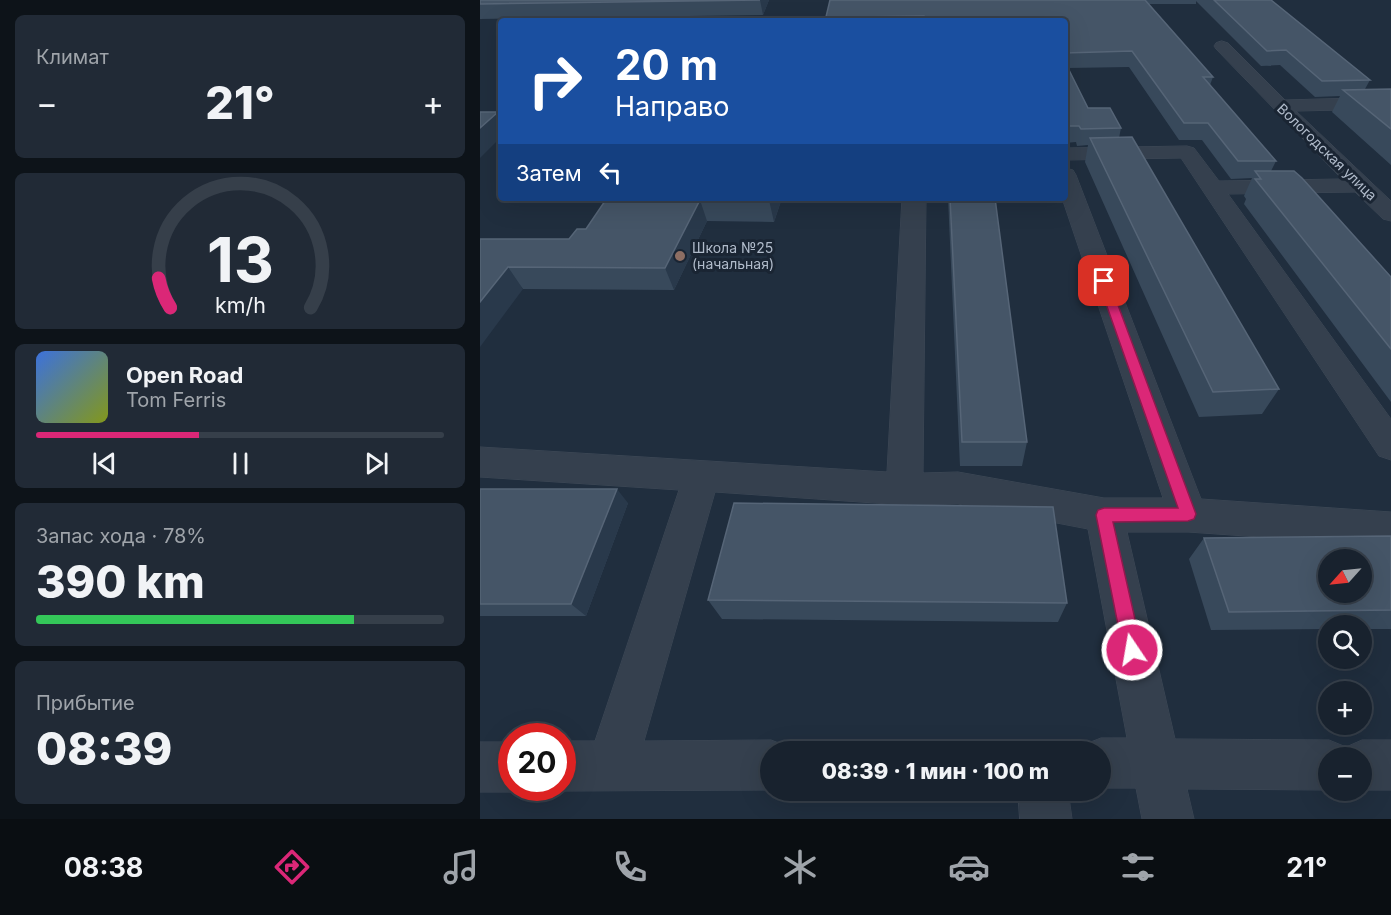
<!DOCTYPE html>
<html lang="ru">
<head>
<meta charset="utf-8">
<style>
	:root { --surface:#18222e; --page:#212a36; --text:#f1f3f6; --muted:#9fa4aa; --line:#363f4a; --accent:#db2777 }
	body { margin:0; font-family:Inter,sans-serif; background:var(--page); color:var(--text); height:100vh; display:flex; flex-direction:column; font-size:22px; white-space:nowrap }
	* { box-sizing:border-box; margin:0 }
	p { font-size:20px; color:var(--muted) }
	.icon { flex:none; width:33px; height:33px; fill:none; stroke:currentColor; stroke-width:2; stroke-linecap:round; stroke-linejoin:round }
	.map { position:relative; flex:1; overflow:hidden }
	.side { display:flex; flex-direction:column; gap:15px; padding:15px; background:#0d1319; width:480px }
	.side>* { flex:none }
	.guide { position:absolute; left:18px; top:18px; width:570px; height:183px; border-radius:6px; box-shadow:0 6px 24px #0002,0 0 0 2px var(--line); background:#1a4fa0; color:#fff; overflow:hidden }
	.needle { width:39px; rotate:243deg }
	.fabs { position:absolute; left:838px; top:549px; display:grid; gap:12px }
	.fabs a { display:grid; place-items:center; width:54px; height:54px; border-radius:50%; background:var(--surface); box-shadow:0 6px 24px #0002,0 0 0 2px var(--line); font-size:30px }
	.speed { position:absolute; left:18px; top:723px; display:flex; gap:12px; font-size:30px; font-weight:700; text-align:center }
	.speed>* { display:grid; place-content:center; width:78px; height:78px; border-radius:50%; background:var(--surface); box-shadow:0 6px 24px #0002,0 0 0 2px var(--line); line-height:1 }
	.speed .limit { border:9px solid #d22; background:#fff; color:#111 }
	.pin { position:absolute; display:grid; place-items:center; width:51px; height:51px; color:#fff; margin:-26px; border-radius:12px; box-shadow:0 3px 9px #0006 }
	.me { position:absolute; width:66px; margin:-33px; rotate:348deg; stroke-linejoin:round; filter:drop-shadow(0 0 4px #0008) }
	.turn { display:flex; align-items:center; gap:21px; height:126px; padding:0 18px; font-size:27px }
	.turn .icon { width:78px; height:78px; stroke-width:2.5 }
	.turn b { display:block; font-size:42px; line-height:51px }
	.then { display:flex; align-items:center; height:57px; padding:0 18px; background:#0003; gap:12px; font-size:22px }
	.big { font-size:45px; font-weight:800; line-height:1.1 }
	.side .tile { flex:1; display:flex; flex-direction:column; justify-content:center; gap:9px; min-width:0; padding:0 21px; border-radius:9px; background:var(--page) }
	.side .dial { align-items:center; gap:0 }
	.dial svg { height:156px; overflow:visible; fill:none; stroke:var(--line); stroke-width:7; stroke-linecap:round; text-anchor:middle }
	.dial text { fill:var(--text); stroke:none }
	.song { display:flex; align-items:center; gap:18px }
	.cover { width:72px; height:72px; border-radius:9px; background:linear-gradient(135deg,hsl(220 70% 55%),hsl(70 70% 35%)) }
	.played { height:6px; border-radius:3px; background:linear-gradient(90deg,var(--accent) 40%,var(--line) 40%) }
	.keys { display:flex; justify-content:space-around; direction:ltr }
	.heat { display:flex; justify-content:space-between; align-items:center; font-size:33px; direction:ltr }
	.charge { height:9px; border-radius:4px; background:linear-gradient(90deg,#34c759 78%,var(--line) 0) }
	.trip { position:absolute; left:280px; top:741px; width:351px; height:60px; border-radius:30px; background:var(--surface); box-shadow:0 6px 24px #0002,0 0 0 2px var(--line); font-weight:800; line-height:60px; text-align:center }
	.dock { display:flex; height:96px; justify-content:space-around; align-items:center; background:#0a0e12; color:var(--muted) }
	.dock .icon { width:42px; height:42px }
	.dock .current { color:var(--accent) }
	.dock b { font-size:27px; color:var(--text) }
	main { display:flex; flex:1; min-height:0 }
	.map>svg:first-child { display:block }
</style>
</head>
<body>
<main>
<section class="side">
<div class="tile"><p>Климат</p>
<div class="heat"><a>−</a><b class="big">21°</b><a>+</a></div>
</div>
<div class="tile dial"><svg viewBox="0 0 100 80">
<path d="M14 69A42 42 0 1 1 86 69"/>
<path d="M14 69A42 42 0 0 1 8 54" stroke="#db2777"/>
<text x="50" y="56" font-size="32" font-weight="700">13</text>
<text x="50" y="72" font-size="11">km/h</text>
</svg></div>
<div class="tile">
<div class="song"><i class="cover"></i><div><b>Open Road</b><p>Tom Ferris</p></div></div>
<div class="played"></div>
<div class="keys"><svg class="icon" aria-label="previous" viewBox="0 0 24 24"><path d="M18 5L8 12l10 7zM5 5v14"/></svg><svg class="icon" aria-label="pause" viewBox="0 0 24 24"><path d="M8 5v14M16 5v14"/></svg><svg class="icon" aria-label="next" viewBox="0 0 24 24"><path d="M6 5l10 7-10 7zM19 5v14"/></svg></div>
</div>
<div class="tile"><p>Запас хода · 78%</p><b class="big">390 km</b><div class="charge"></div></div>
<div class="tile"><p>Прибытие</p><b class="big">08:39</b></div>
</section>
<div class="map">
<svg width="911" height="819" viewBox="0 0 911 819">
	<rect width="100%" height="100%" fill="#202e3e"/>
	<g fill="none" stroke-linecap="round" stroke-linejoin="round">
		<defs>
			<path id="minor" d="M742 41 748 43 805 100 911 97V109L816 111 911 201V221L903 219 875 192 748 194 911 419V460L899 456 701 158 585 160V148L707 146 714 148 739 181 862 179 736 49 734 46 736 43Z
				M585 168 593 170 596 175 721 499 911 512V546L708 532H647L695 739 849 740 866 747 882 740H911V790H882V758H849V790L707 789 714 819H662L656 788H621V752H601L603 745 621 738H647L608 529 478 504 424 505 235 492 164 741 291 740 309 747 310 752H291V790L82 791 74 788H82V741H115L199 490 0 477V447L407 472 422 198H446L443 473 478 472 624 498H683L582 198H585Z
				M0 742H32V788H43L32 792H0Z
				M538 790H588L592 819H540Z"/>
		</defs>
		<use href="#minor" stroke="#3e4957" stroke-width="1"/>
		<use href="#minor" fill="#35404e" fill-rule="evenodd"/>
	</g>
	<path fill="#38495b" d="M0 0H289L283 15 0 19Z
		M350 0H791L890 80 885 89H911V165L852 112 860 96 835 97 800 65 781 66 716 1V4H669L733 77 730 85 796 161 791 171 911 277V402L764 204 766 199 764 196 772 178 751 179 722 140H699L649 67 588 68 608 108 641 128 639 138 799 389 782 414 719 417 605 162 608 145 597 146 596 142 585 143V21H345Z
		M127 198H302L294 222 227 221 194 290 43 289 0 239H89L106 229Z
		M468 198H515L547 442 542 466H480Z
		M0 489 148 503 106 616H0Z
		M911 536V629H882V626H849V629L731 630 709 559 724 538Z
		M228 600 587 603 578 622 242 619Z"/>
	<path fill="#29394b" d="M280 0H289L283 15Z
		M18 112 21 118V137L0 158V128Z
		M290 198H302L294 222 289 200Z
		M220 200 227 221 194 290 185 268Z
		M28 267 43 289 0 347V302Z
		M137 489 148 503 106 616 91 604Z"/>
	<path fill="#455567" stroke="#566577" stroke-width="1.5" fill-rule="evenodd" d="M0 0H280L0 4Z
		M350 0H665L733 77H723L796 161H758L728 123H704L652 51 585 53V21H445L444 16 376 17 375 21H345Z
		M734 0H791L890 80 842 81 806 50 787 51Z
		M585 62 608 108H630L641 128 601 129 599 126H585Z
		M911 89V129L863 90Z
		M0 112H18L0 128Z
		M652 137 799 389 733 392 610 138Z
		M775 171H814L822 178 911 277V349L775 179H781Z
		M127 198H290L289 200H220L185 268 28 267 0 302V239H89L97 229H106Z
		M470 198H515L547 442H482Z
		M0 489H137L91 604H0Z
		M254 503 573 507 587 603 228 600Z
		M911 536V610L749 612 724 538ZM849 560H882V592H849Z"/>
	<path fill="#db2777" stroke="#8e194d" stroke-width="1.5" d="M624 278 629 281 716 514 714 519 708 521 633 522 662 650 659 657 652 659 646 657 643 650 616 515 618 510 624 508H698L618 281Z"/>
	<circle fill="#8d6e63" stroke="#1a2533" stroke-width="2" cx="200" cy="256" r="6"/>
	<g text-anchor="middle" stroke-width="6" stroke-linejoin="round" paint-order="stroke">
		<g font-size="14" fill="#b0bbca" stroke="#1a2533">
			<text transform="translate(847 152) rotate(44)" y="5">Вологодская улица</text>
		</g>
		<g font-size="14" fill="#b0bbca" stroke="#1a2533" text-anchor="start">
			<text x="212" y="253">Школа №25<tspan x="212" dy="16">(начальная)</tspan></text>
		</g>
	</g>
</svg>
<div class="fabs">
<a><svg class="needle" viewBox="-14 -14 28 28"><path d="M0-13l5 13h-10z" fill="#e53935"/><path d="M0 13l5-13h-10z" fill="#9fa4aa"/></svg></a>
<a><svg class="icon" aria-label="search" viewBox="0 0 24 24"><circle cx="10" cy="10" r="6"/><path d="M15 15l6 6"/></svg></a>
<a>+</a>
<a>−</a>
</div>
<div class="speed"><div class="limit">20</div></div>
<div class="pin" style="left:624px;top:281px;background:#d93025"><svg class="icon" aria-label="arrive" viewBox="0 0 24 24"><path d="M6 21V4h12l-3 4 3 4H6"/></svg></div>
<svg class="me" style="left:652px;top:650px" viewBox="-20 -20 40 40"><circle r="17" fill="#db2777" stroke="#fff" stroke-width="3"/><path d="M0-11L8 9 0 5-8 9z" fill="#fff"/></svg>
<div class="trip">08:39 · 1 мин · 100 m</div>
<div class="guide">
<div class="turn"><svg class="icon" aria-label="right" viewBox="0 0 24 24"><path d="M7 20v-9h11M14 6l5 5-5 5"/></svg><div><b>20 m</b>Направо</div></div>
<div class="then">Затем<svg class="icon" aria-label="left" viewBox="0 0 24 24"><path d="M17 20v-9H6M10 6l-5 5 5 5"/></svg></div>
</div>
</div>
</main>
<nav class="dock">
<b>08:38</b>
<svg class="icon current" aria-label="directions" viewBox="0 0 24 24"><path d="M12 3l9 9-9 9-9-9zM9 14v-3h6M13 9l2 2-2 2"/></svg>
<svg class="icon" aria-label="music" viewBox="0 0 24 24"><path d="M9 18V5l10-2v13"/><circle cx="6" cy="18" r="3"/><circle cx="16" cy="16" r="3"/></svg>
<svg class="icon" aria-label="phone" viewBox="0 0 24 24"><path d="M5 4h4l2 5-3 2q2 4 5 5l2-3 5 2v4C11 20 4 13 5 4z"/></svg>
<svg class="icon" aria-label="climate" viewBox="0 0 24 24"><path d="M12 3v18M4 7l16 10M4 17L20 7"/></svg>
<svg class="icon" aria-label="car" viewBox="0 0 24 24"><path d="M5 17H2v-5l4-1 3-4h7l3 4 3 1v5h-3M9 17h6M6 11h13"/><circle cx="7" cy="17" r="2"/><circle cx="17" cy="17" r="2"/></svg>
<svg class="icon" aria-label="filters" viewBox="0 0 24 24"><path d="M4 7h16M4 17h16"/><circle cx="9" cy="7" r="2"/><circle cx="15" cy="17" r="2"/></svg>
<b>21°</b>
</nav>
</body>
</html>
